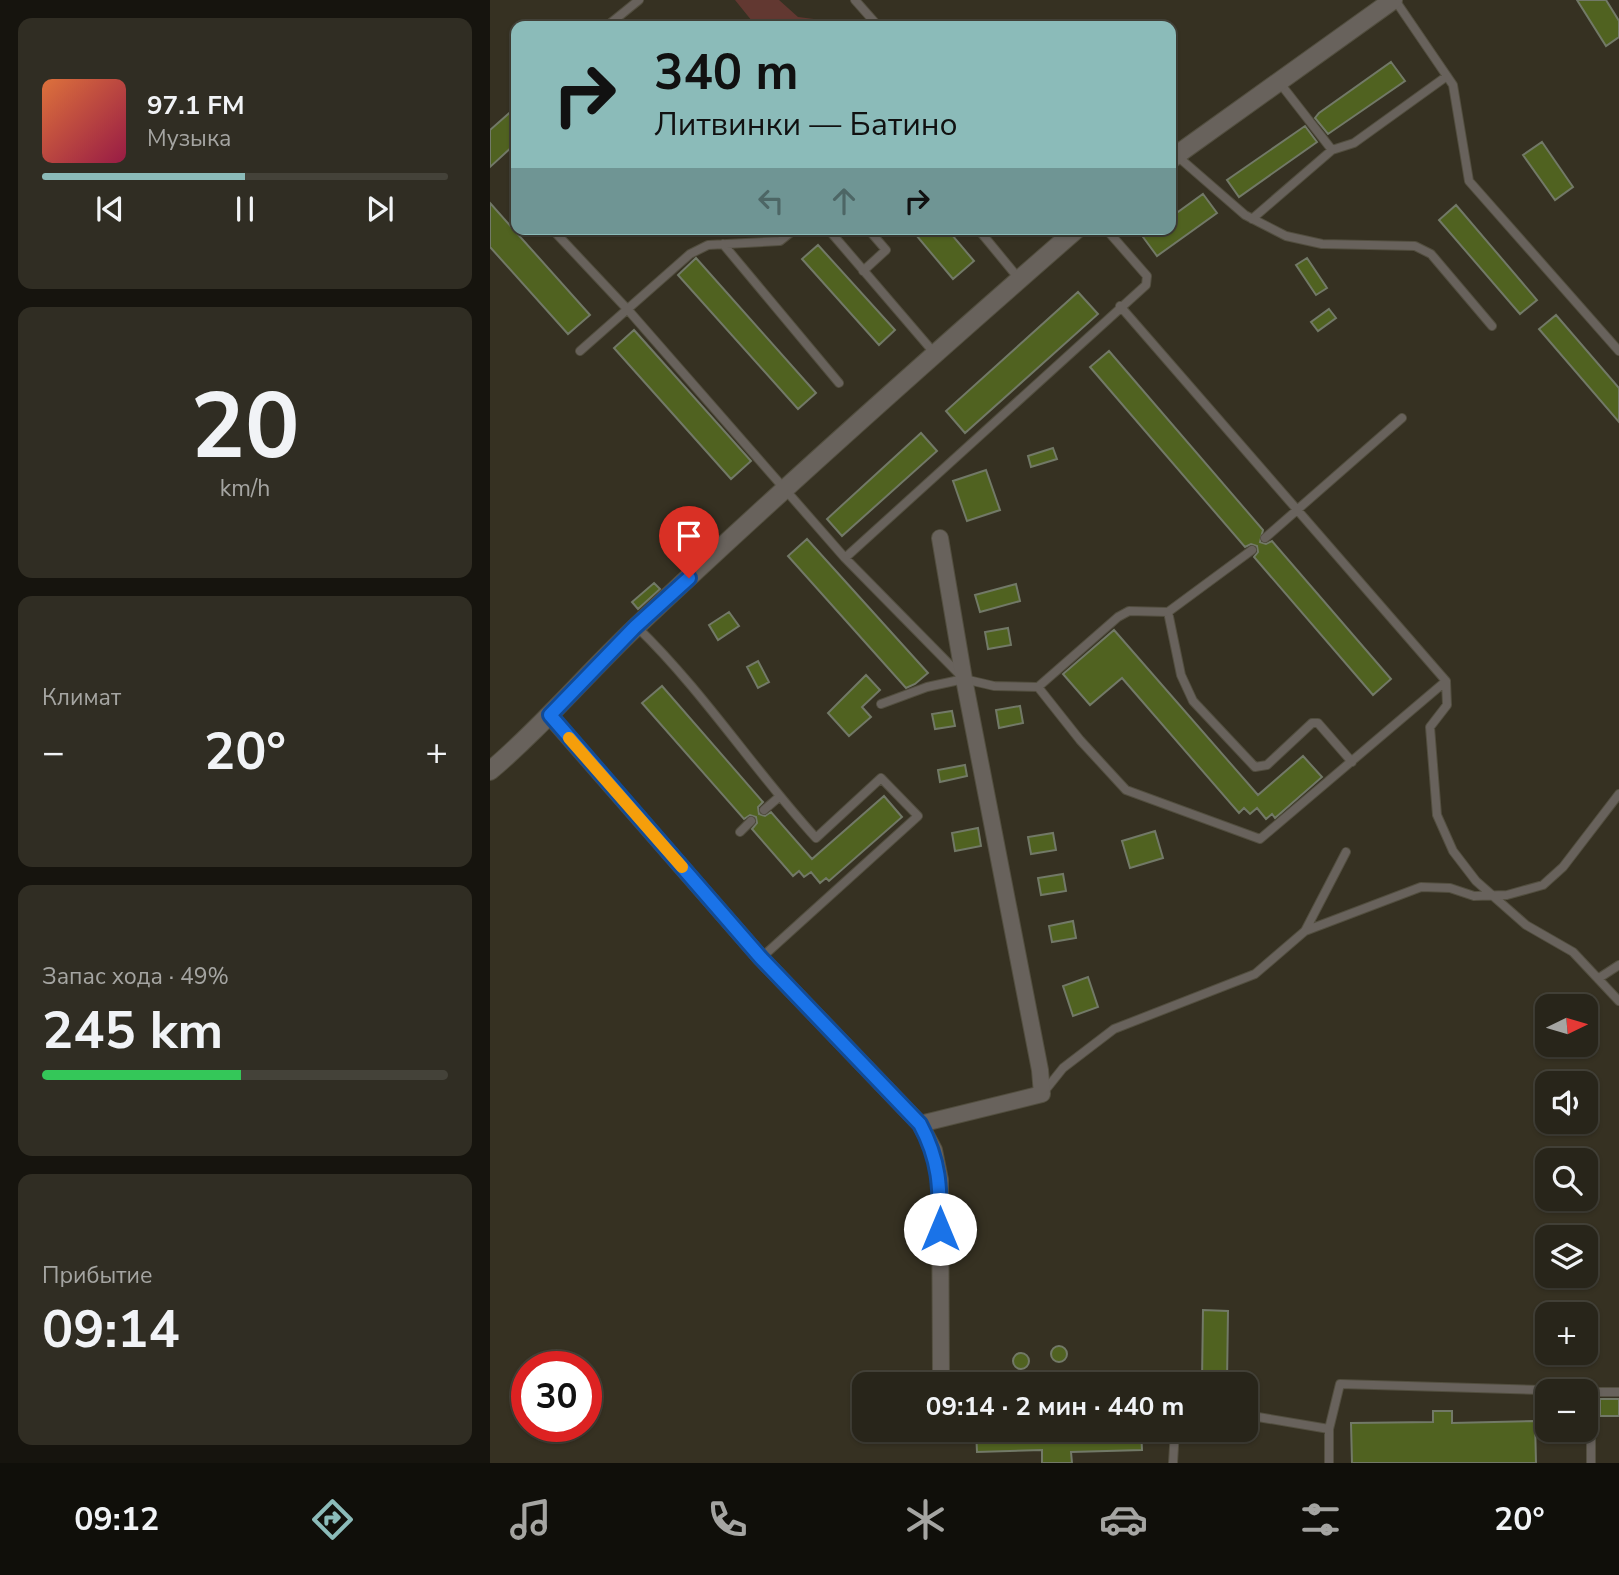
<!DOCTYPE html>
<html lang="ru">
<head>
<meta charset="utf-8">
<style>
	:root { --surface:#28251a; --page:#302d23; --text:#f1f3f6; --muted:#a5a5a2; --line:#444239; --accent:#8bbbb9 }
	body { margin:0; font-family:"Nunito Sans",sans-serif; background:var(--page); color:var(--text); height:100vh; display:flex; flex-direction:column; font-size:26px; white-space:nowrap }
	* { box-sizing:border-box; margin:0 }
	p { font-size:23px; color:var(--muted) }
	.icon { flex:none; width:38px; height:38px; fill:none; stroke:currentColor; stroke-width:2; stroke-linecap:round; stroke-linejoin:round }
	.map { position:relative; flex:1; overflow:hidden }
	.details { display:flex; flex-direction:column; gap:18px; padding:18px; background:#16140e; width:490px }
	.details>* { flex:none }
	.guide { position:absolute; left:21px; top:21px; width:665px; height:214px; border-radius:14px; box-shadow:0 2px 5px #0004,0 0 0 2px var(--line); background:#8bbbb9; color:#111; overflow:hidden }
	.needle { width:46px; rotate:85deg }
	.fabs { position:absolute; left:1045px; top:994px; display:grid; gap:14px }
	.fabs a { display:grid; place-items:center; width:63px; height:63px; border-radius:14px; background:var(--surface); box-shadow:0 2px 5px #0004,0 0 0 2px var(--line); font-size:35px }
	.speed { position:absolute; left:21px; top:1351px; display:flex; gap:14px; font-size:35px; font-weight:700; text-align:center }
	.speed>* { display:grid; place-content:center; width:91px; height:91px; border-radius:50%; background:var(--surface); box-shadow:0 2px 5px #0004,0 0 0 2px var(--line); line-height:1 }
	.speed .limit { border:10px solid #d22; background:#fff; color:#111 }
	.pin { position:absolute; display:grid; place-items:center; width:60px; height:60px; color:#fff; margin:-72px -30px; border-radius:50% 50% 50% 0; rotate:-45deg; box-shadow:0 0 7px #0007 }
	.pin .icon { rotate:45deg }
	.me { position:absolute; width:77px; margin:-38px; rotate:0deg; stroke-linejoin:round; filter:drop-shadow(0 0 5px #0008) }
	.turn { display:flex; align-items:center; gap:24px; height:147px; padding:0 28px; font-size:32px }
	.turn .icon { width:91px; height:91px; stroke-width:2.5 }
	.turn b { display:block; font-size:49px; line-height:60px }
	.lanes { display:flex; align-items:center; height:66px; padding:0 28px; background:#0003; justify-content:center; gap:35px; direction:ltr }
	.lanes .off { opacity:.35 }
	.big { font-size:52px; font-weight:700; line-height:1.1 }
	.details .tile { flex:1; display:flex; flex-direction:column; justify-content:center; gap:10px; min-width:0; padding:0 24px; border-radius:14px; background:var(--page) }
	.details .dial { align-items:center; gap:0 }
	.dial b { font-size:91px; line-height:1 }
	.song { display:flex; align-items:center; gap:21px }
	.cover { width:84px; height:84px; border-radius:10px; background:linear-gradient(135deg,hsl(20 70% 55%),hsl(340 70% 35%)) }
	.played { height:7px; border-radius:4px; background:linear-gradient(90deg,var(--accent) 50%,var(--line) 50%) }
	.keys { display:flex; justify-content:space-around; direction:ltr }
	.heat { display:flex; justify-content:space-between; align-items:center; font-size:38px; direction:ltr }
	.charge { height:10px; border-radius:5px; background:linear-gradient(90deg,#34c759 49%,var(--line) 0) }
	.trip { position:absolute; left:362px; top:1372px; width:406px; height:70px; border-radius:14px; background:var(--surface); box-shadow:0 2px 5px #0004,0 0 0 2px var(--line); font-weight:700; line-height:70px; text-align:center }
	.dock { display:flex; height:112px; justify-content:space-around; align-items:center; background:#100f0a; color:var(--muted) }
	.dock .icon { width:49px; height:49px }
	.dock .current { color:var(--accent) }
	.dock b { font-size:32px; color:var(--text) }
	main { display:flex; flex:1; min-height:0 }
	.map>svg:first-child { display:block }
</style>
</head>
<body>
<main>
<section class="details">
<div class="tile">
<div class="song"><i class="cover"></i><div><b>97.1 FM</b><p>Музыка</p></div></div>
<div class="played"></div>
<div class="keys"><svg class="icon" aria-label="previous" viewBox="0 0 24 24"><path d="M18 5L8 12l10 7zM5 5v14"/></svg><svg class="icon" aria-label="pause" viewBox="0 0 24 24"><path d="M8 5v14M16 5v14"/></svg><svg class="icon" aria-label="next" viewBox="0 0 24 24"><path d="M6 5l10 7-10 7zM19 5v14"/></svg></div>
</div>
<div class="tile dial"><b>20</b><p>km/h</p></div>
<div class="tile"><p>Климат</p>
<div class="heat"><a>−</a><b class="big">20°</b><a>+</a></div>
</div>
<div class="tile"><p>Запас хода · 49%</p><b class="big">245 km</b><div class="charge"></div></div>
<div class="tile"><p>Прибытие</p><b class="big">09:14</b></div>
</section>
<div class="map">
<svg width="1129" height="1463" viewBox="0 0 1129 1463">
	<rect width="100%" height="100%" fill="#363122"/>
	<path fill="#623831" d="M245 0H289L308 17 340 21 344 26H266Z"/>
	<path fill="#506220" stroke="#727967" stroke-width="2" d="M1087 0H1116L1129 21V37L1116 46Z
		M901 62 915 81 838 134 825 118 829 113Z
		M26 107V143L0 167V130Z
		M815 126 827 142 749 197 737 180Z
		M1052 142 1083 187 1065 200 1033 155Z
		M713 194 727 213 667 256 653 237 663 229H681V217Z
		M0 203 100 315 78 334 0 247Z
		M966 205 1047 300 1030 314 949 220Z
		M421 229H457L484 261 463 279Z
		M328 245 405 330 389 345 312 259Z
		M206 258 326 393 308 409 188 275Z
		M817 258 837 288 826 295 806 265Z
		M588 292 608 314 475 433 456 411Z
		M839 309 846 318 828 331 821 322Z
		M1066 315 1129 388V422L1049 329Z
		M144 330 261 461 241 479 124 348Z
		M619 351 773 530 770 542 776 544 782 541 901 679 883 695 764 557 768 552 767 546 761 544 755 547 600 367Z
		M431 433 447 451 352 536 337 519Z
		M563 448 567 459 541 467 538 456Z
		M496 470 510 510 477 521 463 481Z
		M317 539 438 673 425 684 416 688 298 556Z
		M164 583 170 589 148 609 142 602Z
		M526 584 530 601 490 612 485 595Z
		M239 612 249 626 228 640 219 625Z
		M518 628 521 645 498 649 495 632Z
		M624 630 768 795 813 756 832 777 785 818 782 814 776 819 767 808 760 814 754 808 749 813 632 678 600 705 573 674Z
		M268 661 279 682 268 688 257 667Z
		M376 675 390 690 372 707 381 717 359 736 338 713Z
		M172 686 273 802 268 807 269 814 275 816 281 812 322 859 394 796 412 817 339 881 336 878 330 883 321 872 314 877 309 871 303 876 262 829 267 823 266 817 260 815 254 819 152 703Z
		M530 706 533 723 509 728 506 710Z
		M462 711 465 726 445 729 442 714Z
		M475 765 477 776 450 782 448 770Z
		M488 828 491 846 465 851 462 833Z
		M665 831 673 858 640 868 632 841Z
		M563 833 566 850 541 854 538 837Z
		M573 874 576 891 551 895 548 878Z
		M583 921 586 938 562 942 559 926Z
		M598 977 608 1007 583 1016 573 986Z
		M713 1310 738 1311 737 1382H712Z
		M561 1354a8 8 0 1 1 16 0a8 8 0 1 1-16 0Z
		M523 1361a8 8 0 1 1 16 0a8 8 0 1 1-16 0Z
		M1110 1399H1129V1416H1110Z
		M943 1411H962V1423L1045 1421 1046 1463H862L861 1423 943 1422Z
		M486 1430H651L652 1450 581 1452 582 1463H552V1450L487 1452Z"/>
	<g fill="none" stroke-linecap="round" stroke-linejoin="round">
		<defs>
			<path id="service" d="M365 0 388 26
				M905 0 963 85 979 181 1129 351
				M117 26 149 0
				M789 82 842 150
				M686 155 755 215 796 236 832 244 925 246 941 254 1002 326
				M26 164 24 167 26 190
				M762 219 842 150 864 143 957 76
				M62 229 139 311 355 558 471 676
				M338 229 446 355
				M488 229 530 280
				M233 244 349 383
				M373 271 396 250 378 229
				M630 306 956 681 957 705 940 727 947 815 963 851 986 881 1036 925 1083 952 1129 1001
				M90 351 200 254 218 245 290 241 305 229
				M775 538 912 418
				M355 558 656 285 657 276 616 229
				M678 612 691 675 703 701 765 767 777 765 822 723H828L862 762
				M147 627C213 691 264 770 326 838L391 778 428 816 271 958
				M548 687 628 617 639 611 678 612 762 550
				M391 704 437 687 474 679 504 686 548 687 590 740 636 790 770 839 956 681
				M274 810 289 797
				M250 832 261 821
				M815 931 931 887 960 888 984 896 1017 895 1053 885 1073 867 1129 794
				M1109 978 1129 965
				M553 1093 573 1068 624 1029 765 974 815 931 856 852
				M1096 1392H1129
				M756 1415 839 1429V1463
				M839 1429 850 1384 1085 1391
				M683 1463 685 1430
				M1101 1463V1392"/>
			<path id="minor" d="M59 715 271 958 430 1124 444 1150 450 1180 451 1376
				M430 1124 552 1094 550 1070 474 679 450 538"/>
			<path id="tertiary" d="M681 159 903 0
				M0 771C53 726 97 673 147 626 291 490 438 359 587 229"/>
		</defs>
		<use href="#service" stroke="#524e3f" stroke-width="10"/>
		<use href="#minor" stroke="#524e3f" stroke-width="18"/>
		<use href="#tertiary" stroke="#524e3f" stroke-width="20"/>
		<use href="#service" stroke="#68625c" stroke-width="8"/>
		<use href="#minor" stroke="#68625c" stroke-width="16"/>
		<use href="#tertiary" stroke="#68625c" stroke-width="18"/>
	</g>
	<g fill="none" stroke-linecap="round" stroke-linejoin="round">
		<defs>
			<path id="route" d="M199 578 145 627 60 715 271 958 430 1124C450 1161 450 1187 450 1229"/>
		</defs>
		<use href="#route" stroke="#114b97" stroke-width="18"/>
		<use href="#route" stroke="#1a73e8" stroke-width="12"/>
		<path stroke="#f59e0b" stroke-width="12" d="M79 738 192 867"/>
	</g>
</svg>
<div class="fabs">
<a><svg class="needle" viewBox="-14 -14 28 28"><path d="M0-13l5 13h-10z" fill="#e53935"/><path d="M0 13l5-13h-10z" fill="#a5a5a2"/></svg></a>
<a><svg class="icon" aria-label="sound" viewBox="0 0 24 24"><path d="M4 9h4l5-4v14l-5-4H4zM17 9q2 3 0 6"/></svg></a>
<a><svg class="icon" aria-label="search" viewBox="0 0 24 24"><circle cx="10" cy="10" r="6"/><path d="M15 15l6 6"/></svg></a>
<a><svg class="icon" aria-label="layers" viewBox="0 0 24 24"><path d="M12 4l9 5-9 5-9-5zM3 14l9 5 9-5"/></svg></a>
<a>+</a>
<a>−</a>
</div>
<div class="speed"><div class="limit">30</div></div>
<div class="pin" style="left:199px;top:578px;background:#d93025"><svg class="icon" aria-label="arrive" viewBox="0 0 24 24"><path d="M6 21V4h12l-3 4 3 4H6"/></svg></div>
<svg class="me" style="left:450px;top:1229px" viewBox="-20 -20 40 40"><circle r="19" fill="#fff"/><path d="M0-13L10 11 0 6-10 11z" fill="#1a73e8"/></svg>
<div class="trip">09:14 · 2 мин · 440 m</div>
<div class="guide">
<div class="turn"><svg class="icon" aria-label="right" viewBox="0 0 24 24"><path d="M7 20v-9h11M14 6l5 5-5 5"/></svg><div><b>340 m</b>Литвинки — Батино</div></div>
<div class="lanes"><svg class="icon off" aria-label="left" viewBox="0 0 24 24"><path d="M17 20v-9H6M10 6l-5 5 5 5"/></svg><svg class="icon off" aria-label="ahead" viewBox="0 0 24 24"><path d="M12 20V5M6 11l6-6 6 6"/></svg><svg class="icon" aria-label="right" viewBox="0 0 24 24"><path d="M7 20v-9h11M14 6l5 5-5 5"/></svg></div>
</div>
</div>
</main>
<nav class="dock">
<b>09:12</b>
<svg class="icon current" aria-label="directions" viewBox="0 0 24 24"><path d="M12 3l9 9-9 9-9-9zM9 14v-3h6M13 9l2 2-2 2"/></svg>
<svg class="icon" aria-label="music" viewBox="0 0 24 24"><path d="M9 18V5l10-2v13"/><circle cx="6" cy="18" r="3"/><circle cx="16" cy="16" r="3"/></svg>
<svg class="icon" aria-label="phone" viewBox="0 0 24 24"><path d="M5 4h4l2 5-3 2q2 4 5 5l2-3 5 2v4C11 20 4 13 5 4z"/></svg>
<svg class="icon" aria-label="climate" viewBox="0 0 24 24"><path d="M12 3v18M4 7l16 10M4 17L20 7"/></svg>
<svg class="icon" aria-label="car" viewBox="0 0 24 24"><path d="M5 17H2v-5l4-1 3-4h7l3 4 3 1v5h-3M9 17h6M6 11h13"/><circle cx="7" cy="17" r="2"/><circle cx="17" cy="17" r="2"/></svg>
<svg class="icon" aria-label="filters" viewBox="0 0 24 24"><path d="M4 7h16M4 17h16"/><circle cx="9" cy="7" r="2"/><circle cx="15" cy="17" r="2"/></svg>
<b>20°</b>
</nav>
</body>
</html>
